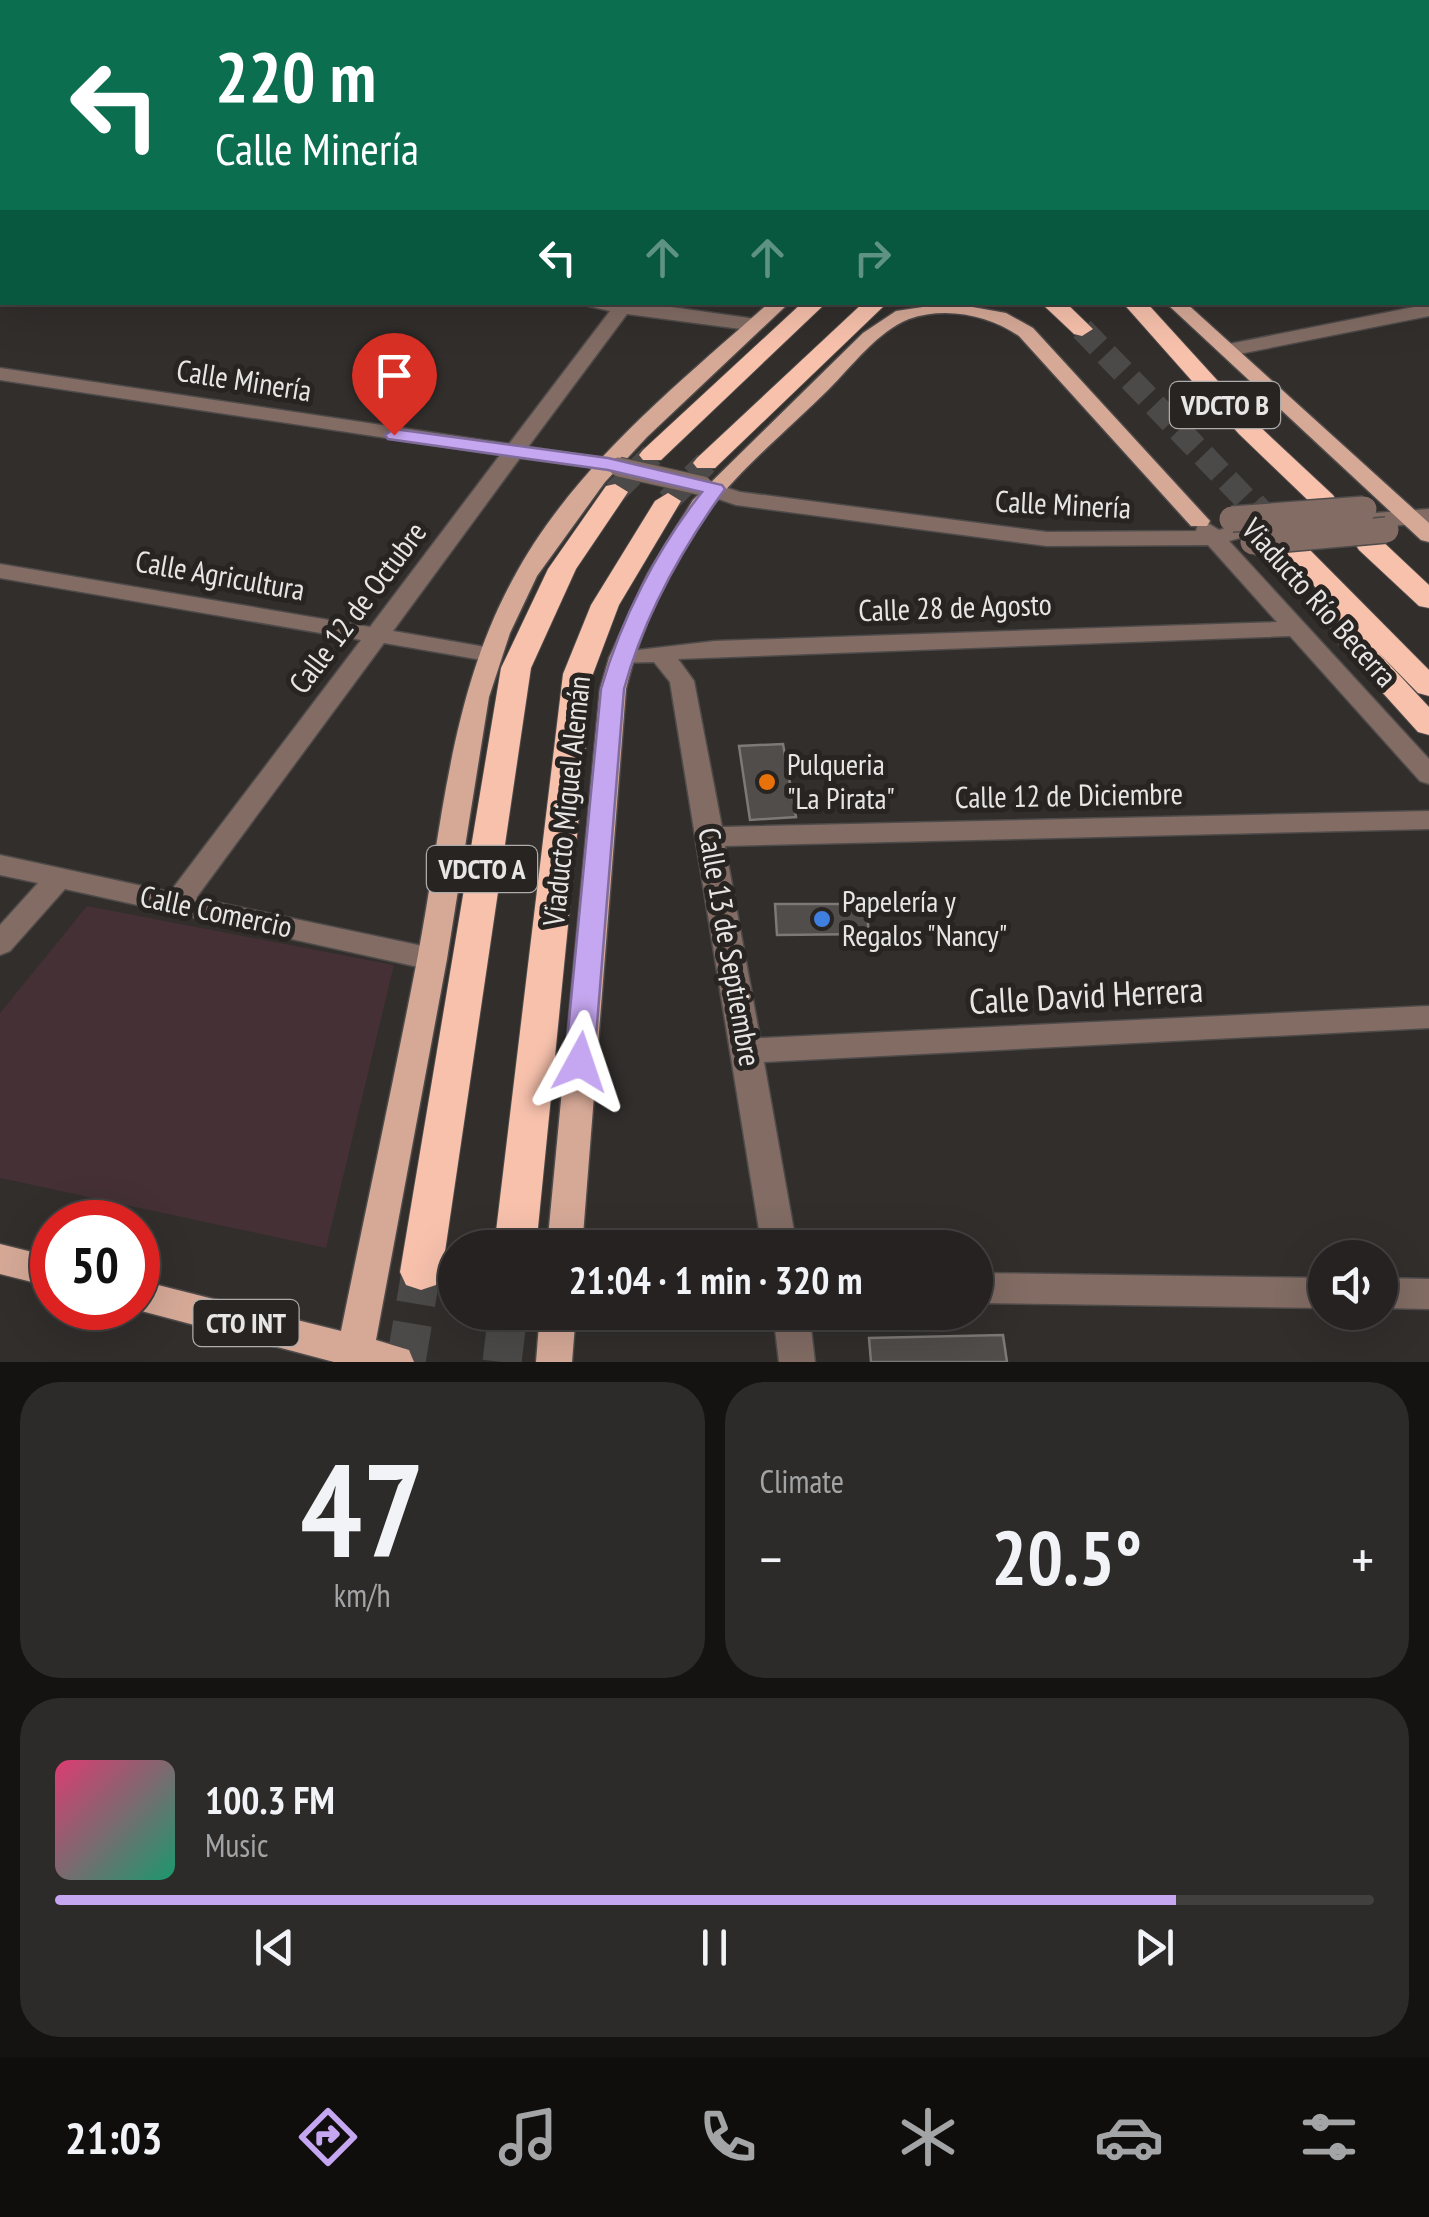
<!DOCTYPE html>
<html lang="en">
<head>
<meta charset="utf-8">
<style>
	:root { --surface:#252221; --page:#2d2a2a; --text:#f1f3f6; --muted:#a3a4a5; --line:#423f3f; --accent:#c5a6f0 }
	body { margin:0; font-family:"PT Sans Narrow",sans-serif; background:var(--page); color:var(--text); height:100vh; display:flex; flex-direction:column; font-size:38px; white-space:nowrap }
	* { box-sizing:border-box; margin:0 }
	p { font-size:32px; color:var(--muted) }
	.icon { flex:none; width:55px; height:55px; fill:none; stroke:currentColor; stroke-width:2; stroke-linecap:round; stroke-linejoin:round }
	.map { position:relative; height:1362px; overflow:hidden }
	.details { display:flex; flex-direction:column; gap:20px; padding:20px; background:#141312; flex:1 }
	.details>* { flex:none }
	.top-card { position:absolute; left:0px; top:0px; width:1430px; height:305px; box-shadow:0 10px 40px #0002,0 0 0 2px var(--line); background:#0b6e4f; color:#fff; overflow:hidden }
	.controls { position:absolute; left:1308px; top:1240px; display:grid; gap:20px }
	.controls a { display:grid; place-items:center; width:90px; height:90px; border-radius:50%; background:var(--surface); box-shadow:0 10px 40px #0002,0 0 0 2px var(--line); font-size:50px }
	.speed { position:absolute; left:30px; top:1200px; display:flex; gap:20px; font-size:50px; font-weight:700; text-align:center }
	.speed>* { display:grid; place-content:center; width:130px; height:130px; border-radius:50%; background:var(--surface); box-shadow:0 10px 40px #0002,0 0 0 2px var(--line); line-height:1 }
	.speed .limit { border:15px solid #d22; background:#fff; color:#111 }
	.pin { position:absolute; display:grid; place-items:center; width:85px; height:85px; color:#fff; margin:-102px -42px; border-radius:50% 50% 50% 0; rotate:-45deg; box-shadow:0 0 10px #0007 }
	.pin .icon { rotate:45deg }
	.me { position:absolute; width:110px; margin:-55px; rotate:5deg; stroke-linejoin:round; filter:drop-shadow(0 0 8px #0008) }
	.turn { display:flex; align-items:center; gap:35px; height:210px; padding:0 50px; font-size:45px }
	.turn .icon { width:130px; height:130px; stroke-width:2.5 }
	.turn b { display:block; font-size:70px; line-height:85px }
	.lanes { display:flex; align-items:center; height:95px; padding:0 50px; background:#0003; justify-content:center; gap:50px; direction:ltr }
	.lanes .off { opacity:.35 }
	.big { font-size:75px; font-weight:700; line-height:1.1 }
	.details .widget { flex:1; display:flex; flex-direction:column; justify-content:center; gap:15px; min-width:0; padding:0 35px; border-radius:40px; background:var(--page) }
	.details .dial { align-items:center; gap:0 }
	.dial b { font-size:130px; line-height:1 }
	.song { display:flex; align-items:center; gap:30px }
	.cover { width:120px; height:120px; border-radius:15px; background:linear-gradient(135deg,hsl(340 70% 55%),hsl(160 70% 35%)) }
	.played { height:10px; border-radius:5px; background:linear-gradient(90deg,var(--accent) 85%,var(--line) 85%) }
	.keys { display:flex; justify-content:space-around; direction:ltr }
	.heat { display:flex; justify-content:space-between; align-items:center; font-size:55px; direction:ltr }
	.details .tiles { flex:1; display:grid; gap:20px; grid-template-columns:1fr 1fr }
	.widget:last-child { grid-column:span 2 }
	.trip { position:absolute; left:438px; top:1230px; width:555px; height:100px; border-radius:50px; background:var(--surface); box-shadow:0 10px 40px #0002,0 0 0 2px var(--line); font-weight:700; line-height:100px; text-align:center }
	.tabs { display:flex; height:160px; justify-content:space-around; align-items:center; background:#0f0e0d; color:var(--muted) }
	.tabs .icon { width:70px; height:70px }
	.tabs .active { color:var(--accent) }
	.tabs b { font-size:45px; color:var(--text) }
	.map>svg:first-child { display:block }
</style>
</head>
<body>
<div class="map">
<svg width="1429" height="1362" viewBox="0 0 1429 1362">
	<rect width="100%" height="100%" fill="#312e2c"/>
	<path fill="#443035" d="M87 906 394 965 326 1248 0 1178V1013Z"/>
	<path fill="#504d4b" stroke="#7c7977" stroke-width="2.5" d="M783 744 796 817 750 820 739 746Z
		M775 904H866L869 934 777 935Z
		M1003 1335 1007 1362H871L869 1338Z"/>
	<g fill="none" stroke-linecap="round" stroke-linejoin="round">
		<path stroke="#4c4a48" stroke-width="24" stroke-dasharray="24 11" stroke-linecap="butt" d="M1082 329 1255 509
			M615 492 652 455
			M668 501 706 463"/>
		<path stroke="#4c4a48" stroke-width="30" stroke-dasharray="30 15" stroke-linecap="butt" d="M1252 506 1277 532"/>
		<path stroke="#4c4a48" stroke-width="39" stroke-dasharray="39 20" stroke-linecap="butt" d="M406 1362 421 1272
			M502 1362 508 1312"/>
		<defs>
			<path id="minor" d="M503 0H544L546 2H505Z
				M819 0H838L840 2H821Z
				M1017 0H1045L1047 2H1019Z
				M1274 0H1288L1289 2H1276Z
				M1389 0H1403V2H1390Z
				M2 2V10L0 11V3Z
				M0 23H2V31H0Z
				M1428 59H1429V67H1428Z
				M0 113 2 114V122L0 123Z
				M1428 198H1429V209H1428Z
				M572 302H635L756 319 765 325 756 331 627 314 528 447 627 462 630 467 627 472 520 458 393 631 497 649 500 654 497 659 488 661 384 643 196 898 432 948 443 951 447 959 443 967 432 970 65 889 10 951 0 955V925L38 883 0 875V855L170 892 361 640 0 578V564L370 627 500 455 0 380V368L509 444 610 311Z
				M1429 304V316L1229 356 1219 350 1229 344Z
				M703 480 740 492 1047 532 1196 531 1198 524 1206 522 1219 530 1243 523 1251 525 1254 530 1251 535 1229 541 1429 759V784L1420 781 1290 636 678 659 694 681 722 827 1429 811V829L725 846 760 1038 1429 1006V1028L764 1062 797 1248H762L670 682 654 662 612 663 609 658 612 653 715 641 1277 622 1208 545 1047 546 736 505 695 491 692 486 695 481Z
				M1429 509V523L1375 527 1364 520 1375 513Z
				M975 1273 1325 1278V1308L975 1303Z
				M1380 1278 1429 1279V1309L1380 1308Z
				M773 1312H809L815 1362H779Z"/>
			<path id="major" d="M651 0H666L668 2H653Z
				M766 0H782L784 2H768Z
				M770 302H790L647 437 605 482 537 576 510 633 489 697 447 959 376 1340 409 1350 414 1362H334L130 1308H138V1280L341 1331C366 1208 393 1084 417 960 442 831 449 696 513 579 572 468 677 385 770 302Z
				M1165 302H1185L1429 523V542L1421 540Z
				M950 303 1006 313 1033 328 1210 521 1207 526H1191L1019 336C989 315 945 306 909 319 878 331 852 366 829 389 792 426 741 468 710 509 671 559 641 628 626 689L582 1248H547L600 689 609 658 648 573 693 500 863 333 896 311Z
				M0 1244 52 1257V1287L0 1274Z
				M540 1312H576L572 1362H536Z"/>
			<path id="highway" d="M663 0H680L682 2H665Z
				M732 0H749L751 2H734Z
				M803 302H827L661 460H643L639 455 643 450Z
				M864 302H888L715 468H697L693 463 697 458Z
				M1040 302H1065L1093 329 1082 336 1074 334Z
				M1122 302H1146L1257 424 1333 495 1337 501 1333 507H1315L1239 434Z
				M615 484 628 492 576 569 531 668 442 1272 436 1285 421 1290 406 1285 400 1272 501 668 548 569 606 486Z
				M668 493 681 501 619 605 593 674 536 1248H494L563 674 591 605 655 501Z
				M1369 536 1379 538 1429 585V608L1419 606 1359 550 1355 544 1359 538Z
				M1293 541 1303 543 1429 670V696L1418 693 1376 650 1429 707V735L1418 732 1336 641 1314 594 1317 589 1279 549Z"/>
		</defs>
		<use href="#minor" stroke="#4e4b4a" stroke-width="3"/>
		<use href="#major" stroke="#4e4b4a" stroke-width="3"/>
		<use href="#highway" stroke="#4e4b4a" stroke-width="2"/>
		<use href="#minor" fill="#826c64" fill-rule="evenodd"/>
		<use href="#major" fill="#d6a997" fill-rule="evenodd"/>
		<use href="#highway" fill="#f7c1ac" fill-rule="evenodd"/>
		<defs>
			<path id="minor-bridge-far1" d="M619 467 703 486"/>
			<path id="minor-bridge" d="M1232 519 1364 509
				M1253 542 1386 530"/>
		</defs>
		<use href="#minor-bridge-far1" stroke="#4e4b4a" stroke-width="21" stroke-linecap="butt"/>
		<use href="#minor-bridge" stroke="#4e4b4a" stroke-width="28" stroke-linecap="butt"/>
		<use href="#minor-bridge-far1" stroke="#826c64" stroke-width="19"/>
		<use href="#minor-bridge" stroke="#826c64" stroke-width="25"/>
	</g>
	<path fill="#c5a6f0" stroke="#806c9c" stroke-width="2.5" d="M394 429 608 458 722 485 725 489C681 550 644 616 624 689L594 1062 590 1070 580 1073 570 1070 565 1062 601 689C621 619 657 549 702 492L608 470 388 439 385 435Z"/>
	<circle fill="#e8710a" stroke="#272422" stroke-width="4" cx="767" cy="782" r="10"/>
	<circle fill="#3f7fe0" stroke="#272422" stroke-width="4" cx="822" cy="919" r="10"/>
	<g text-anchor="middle" stroke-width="10" stroke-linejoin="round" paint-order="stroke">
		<g fill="#272422" stroke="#aeacaa" stroke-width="2.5">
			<rect x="1170" y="382" width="110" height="46" rx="8"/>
			<rect x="427" y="846" width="110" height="46" rx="8"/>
			<rect x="193.5" y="1300" width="105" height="46" rx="8"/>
		</g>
		<g font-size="28" font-weight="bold" fill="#e8e6e5">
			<text x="1225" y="415">VDCTO B</text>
			<text x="482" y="879">VDCTO A</text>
			<text x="246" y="1333">CTO INT</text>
		</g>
		<g font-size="30" fill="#e8e6e5" stroke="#272422">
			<text transform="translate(244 381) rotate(9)" y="10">Calle Minería</text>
			<text transform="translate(1063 505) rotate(3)" y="10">Calle Minería</text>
			<text transform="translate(220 576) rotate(10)" y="10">Calle Agricultura</text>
			<text transform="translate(1319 603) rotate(48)" y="10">Viaducto Río Becerra</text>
			<text transform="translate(358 608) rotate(-53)" y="10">Calle 12 de Octubre</text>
			<text transform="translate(955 608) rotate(-2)" y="10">Calle 28 de Agosto</text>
			<text transform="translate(1069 796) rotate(-1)" y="10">Calle 12 de Diciembre</text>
			<text transform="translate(567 801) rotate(-84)" y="10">Viaducto Miguel Alemán</text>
			<text transform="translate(216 912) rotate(12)" y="10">Calle Comercio</text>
			<text transform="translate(729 947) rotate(80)" y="10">Calle 13 de Septiembre</text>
		</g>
		<g font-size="30" fill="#e8e6e5" stroke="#272422" text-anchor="start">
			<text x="787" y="775">Pulqueria<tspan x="787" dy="34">"La Pirata"</tspan></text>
			<text x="842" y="912">Papelería y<tspan x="842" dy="34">Regalos "Nancy"</tspan></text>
		</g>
		<g font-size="35" fill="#e8e6e5" stroke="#272422">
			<text transform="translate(1086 996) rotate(-3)" y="12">Calle David Herrera</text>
		</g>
	</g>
</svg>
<div class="controls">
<a><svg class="icon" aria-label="sound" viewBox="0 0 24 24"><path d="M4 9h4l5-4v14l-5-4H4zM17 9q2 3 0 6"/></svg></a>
</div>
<div class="speed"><div class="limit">50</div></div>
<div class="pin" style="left:394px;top:435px;background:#d93025"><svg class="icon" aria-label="arrive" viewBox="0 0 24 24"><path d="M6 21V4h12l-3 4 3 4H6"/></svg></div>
<svg class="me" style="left:580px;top:1062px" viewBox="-20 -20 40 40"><path d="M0-17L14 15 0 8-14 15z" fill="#c5a6f0" stroke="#fff" stroke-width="4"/></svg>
<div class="trip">21:04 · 1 min · 320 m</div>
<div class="top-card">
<div class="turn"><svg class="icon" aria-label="left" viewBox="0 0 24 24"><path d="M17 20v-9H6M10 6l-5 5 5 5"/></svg><div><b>220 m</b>Calle Minería</div></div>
<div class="lanes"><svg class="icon" aria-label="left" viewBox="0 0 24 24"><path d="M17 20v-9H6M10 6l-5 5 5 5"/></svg><svg class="icon off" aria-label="ahead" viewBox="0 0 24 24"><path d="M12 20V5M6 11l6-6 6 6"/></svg><svg class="icon off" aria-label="ahead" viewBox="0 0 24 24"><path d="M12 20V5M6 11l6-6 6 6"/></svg><svg class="icon off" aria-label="right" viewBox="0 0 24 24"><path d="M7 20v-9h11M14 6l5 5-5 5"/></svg></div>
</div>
</div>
<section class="details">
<div class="tiles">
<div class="widget dial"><b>47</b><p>km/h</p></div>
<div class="widget"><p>Climate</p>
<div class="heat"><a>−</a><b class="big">20.5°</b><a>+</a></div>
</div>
<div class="widget">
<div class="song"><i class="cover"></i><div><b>100.3 FM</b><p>Music</p></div></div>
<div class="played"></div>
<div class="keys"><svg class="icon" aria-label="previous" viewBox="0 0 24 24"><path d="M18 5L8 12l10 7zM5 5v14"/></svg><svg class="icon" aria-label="pause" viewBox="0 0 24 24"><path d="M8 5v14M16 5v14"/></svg><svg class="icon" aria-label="next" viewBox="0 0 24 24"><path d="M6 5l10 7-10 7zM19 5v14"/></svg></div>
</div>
</div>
</section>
<nav class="tabs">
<b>21:03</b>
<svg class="icon active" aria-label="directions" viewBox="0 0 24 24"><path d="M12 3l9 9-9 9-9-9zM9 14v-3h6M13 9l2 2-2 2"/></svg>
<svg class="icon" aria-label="music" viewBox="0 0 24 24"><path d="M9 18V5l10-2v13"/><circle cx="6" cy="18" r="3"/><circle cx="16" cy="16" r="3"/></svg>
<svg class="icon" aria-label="phone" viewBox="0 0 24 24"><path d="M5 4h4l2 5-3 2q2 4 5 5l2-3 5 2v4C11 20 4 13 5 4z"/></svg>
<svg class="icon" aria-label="climate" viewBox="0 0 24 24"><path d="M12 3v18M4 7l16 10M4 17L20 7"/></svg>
<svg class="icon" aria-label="car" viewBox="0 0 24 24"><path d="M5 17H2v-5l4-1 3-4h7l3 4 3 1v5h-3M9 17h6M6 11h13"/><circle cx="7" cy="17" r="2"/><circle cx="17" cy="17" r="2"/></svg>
<svg class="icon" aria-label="filters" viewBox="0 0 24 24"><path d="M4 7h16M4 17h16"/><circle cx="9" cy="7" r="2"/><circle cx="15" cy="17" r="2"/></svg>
</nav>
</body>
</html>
